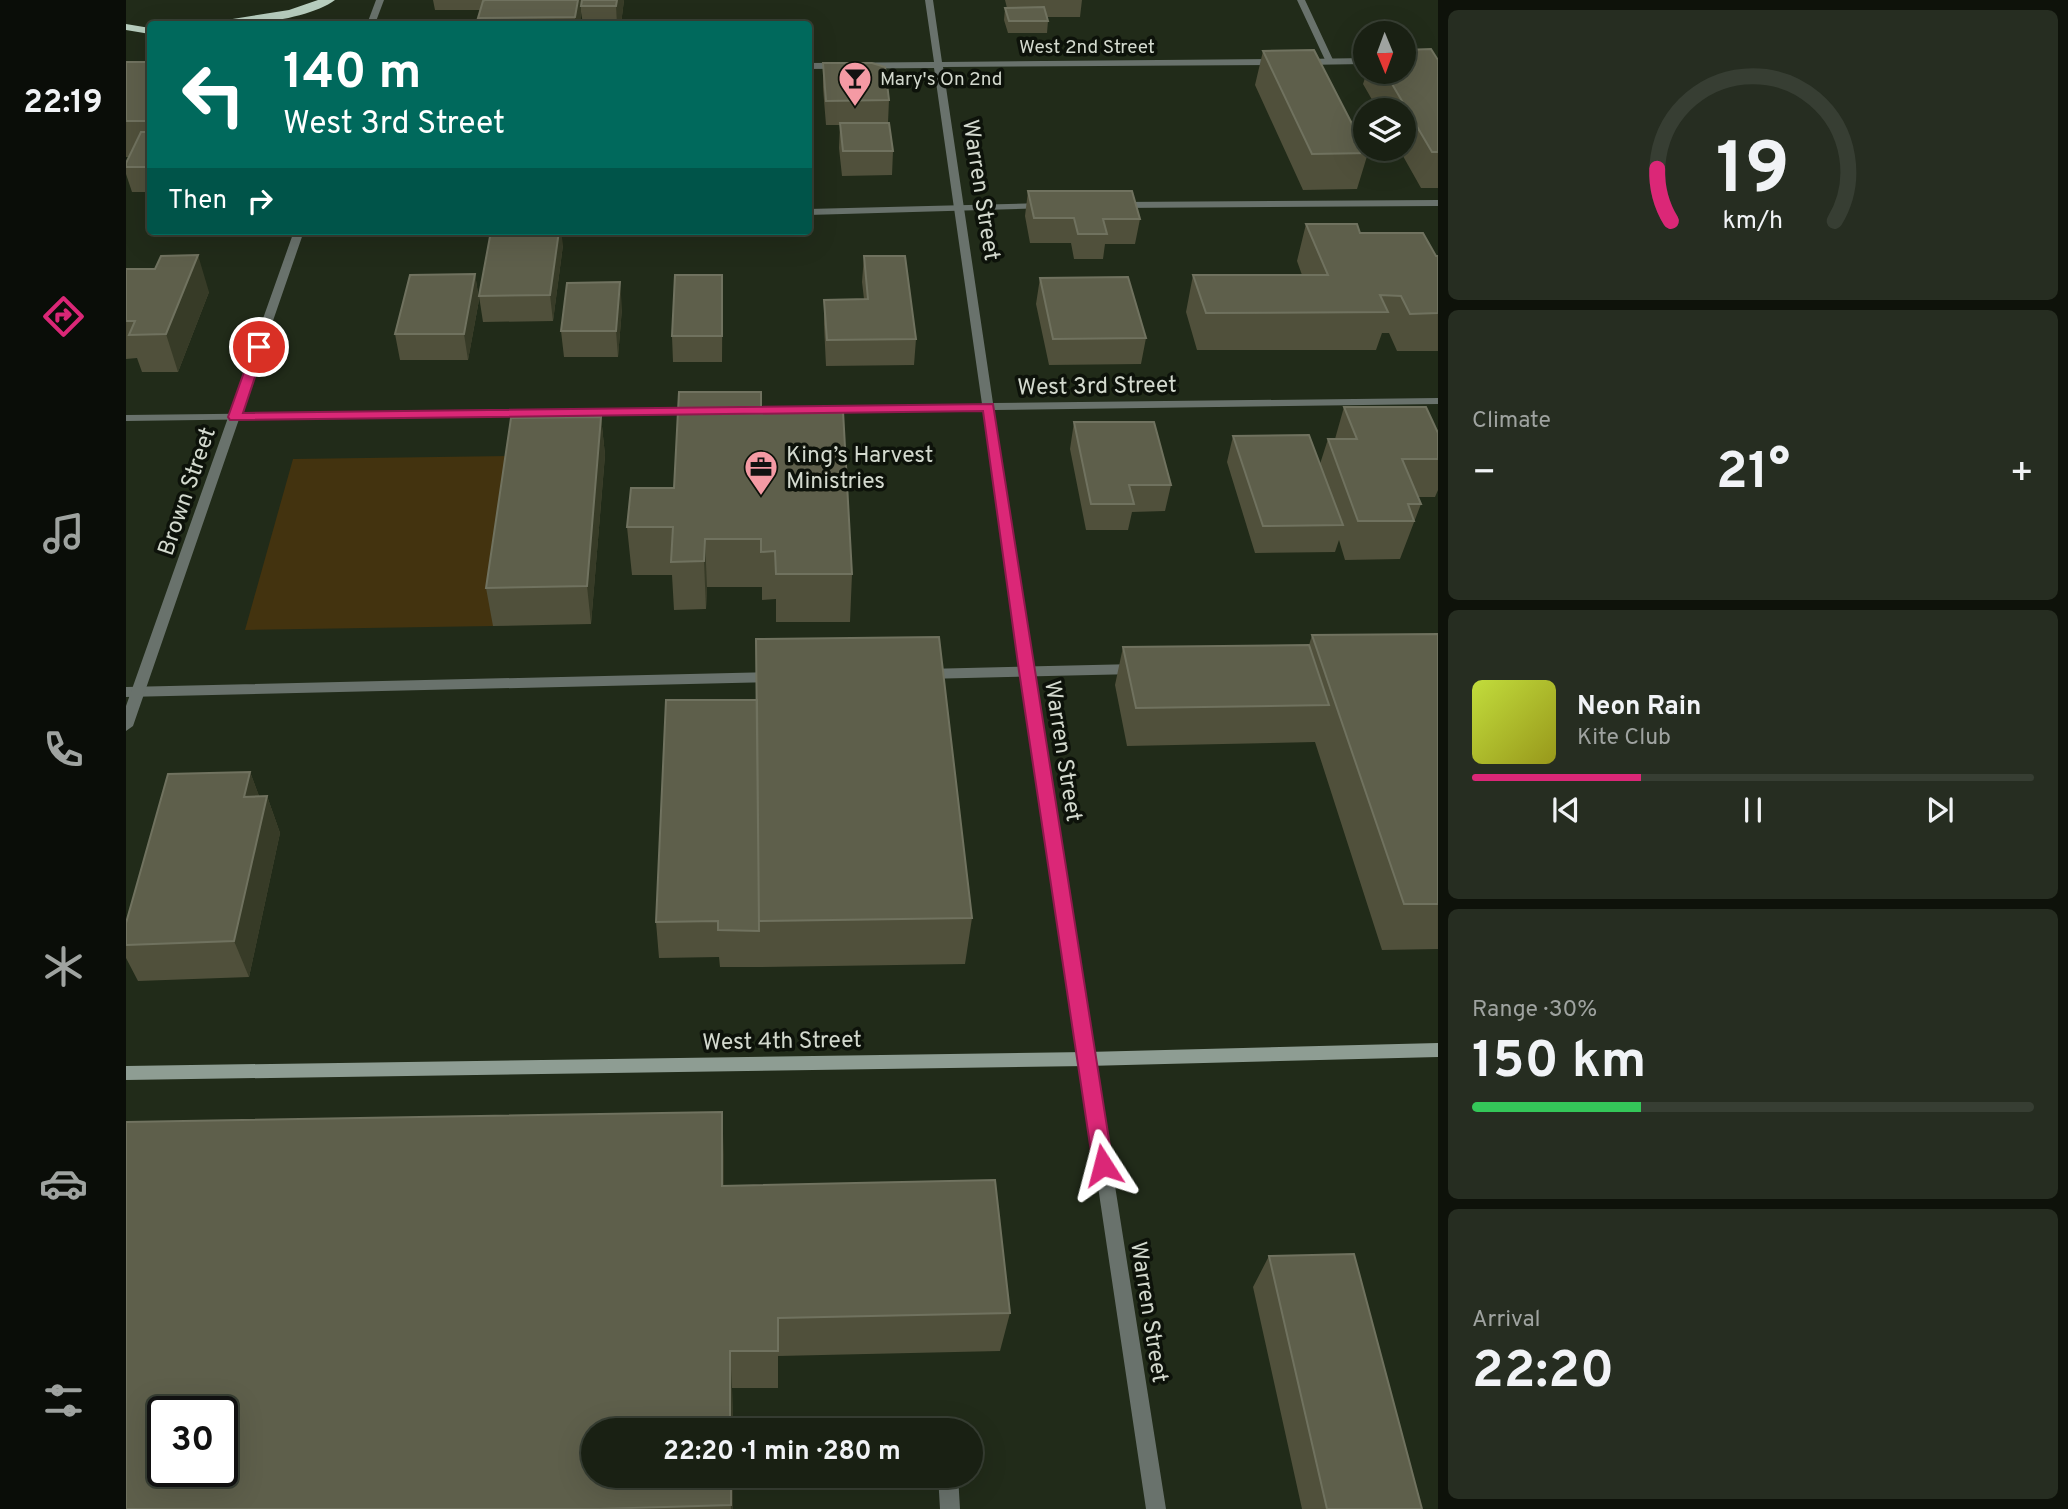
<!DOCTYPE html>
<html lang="en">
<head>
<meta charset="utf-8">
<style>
	:root { --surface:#192013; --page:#262d21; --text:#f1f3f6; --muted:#9fa3a0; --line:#373e33; --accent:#db2777 }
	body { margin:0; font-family:Overpass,sans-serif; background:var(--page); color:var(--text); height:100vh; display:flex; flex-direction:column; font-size:26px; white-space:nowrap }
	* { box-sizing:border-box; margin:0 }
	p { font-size:23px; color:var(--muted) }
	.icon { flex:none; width:38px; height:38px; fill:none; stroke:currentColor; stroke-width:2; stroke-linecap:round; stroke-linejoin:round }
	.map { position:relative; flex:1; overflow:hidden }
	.side { display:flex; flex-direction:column; gap:10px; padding:10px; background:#0e120a; width:630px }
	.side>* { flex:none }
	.top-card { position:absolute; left:21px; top:21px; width:665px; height:214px; border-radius:7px; box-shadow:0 7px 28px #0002,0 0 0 2px var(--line); background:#00695c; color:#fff; overflow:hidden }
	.needle { width:46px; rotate:179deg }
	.fabs { position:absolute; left:1227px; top:21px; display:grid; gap:14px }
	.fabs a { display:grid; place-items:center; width:63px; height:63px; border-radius:50%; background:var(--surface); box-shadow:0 7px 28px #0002,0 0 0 2px var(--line); font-size:35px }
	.speed { position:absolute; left:21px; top:1396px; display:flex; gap:14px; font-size:35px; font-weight:700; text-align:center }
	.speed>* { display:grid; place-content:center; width:91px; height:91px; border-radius:50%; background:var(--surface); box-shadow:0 7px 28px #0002,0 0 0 2px var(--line); line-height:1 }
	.speed .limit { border:4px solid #111; border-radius:10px; background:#fff; color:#111 }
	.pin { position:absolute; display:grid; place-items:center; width:60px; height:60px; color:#fff; margin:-30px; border:4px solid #fff; border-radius:50%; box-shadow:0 2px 7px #0007 }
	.me { position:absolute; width:77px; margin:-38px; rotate:351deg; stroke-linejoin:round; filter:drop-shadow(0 0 5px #0008) }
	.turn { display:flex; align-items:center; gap:24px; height:147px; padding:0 21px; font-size:32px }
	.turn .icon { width:91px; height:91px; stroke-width:2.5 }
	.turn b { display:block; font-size:49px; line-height:60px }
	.then { display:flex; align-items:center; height:66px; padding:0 21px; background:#0003; gap:14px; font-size:26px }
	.big { font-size:52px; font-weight:700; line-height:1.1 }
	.side .widget { flex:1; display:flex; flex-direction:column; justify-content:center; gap:10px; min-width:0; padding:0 24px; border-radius:10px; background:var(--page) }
	.side .dial { align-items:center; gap:0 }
	.dial svg { height:182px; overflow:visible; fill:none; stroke:var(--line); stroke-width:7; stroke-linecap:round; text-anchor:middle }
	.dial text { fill:var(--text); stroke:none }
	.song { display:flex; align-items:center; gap:21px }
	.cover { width:84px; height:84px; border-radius:10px; background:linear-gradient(135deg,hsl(70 70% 55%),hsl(60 70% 35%)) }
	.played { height:7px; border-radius:4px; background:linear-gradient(90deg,var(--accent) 30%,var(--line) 30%) }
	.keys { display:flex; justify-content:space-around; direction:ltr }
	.heat { display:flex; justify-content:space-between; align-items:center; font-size:38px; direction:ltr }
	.charge { height:10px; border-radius:5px; background:linear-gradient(90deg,#34c759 30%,var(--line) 0) }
	.trip { position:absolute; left:455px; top:1418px; width:402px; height:70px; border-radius:35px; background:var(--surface); box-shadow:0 7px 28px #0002,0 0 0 2px var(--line); font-weight:700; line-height:70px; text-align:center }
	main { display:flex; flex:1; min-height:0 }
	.tabs { display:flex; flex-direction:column; width:126px; justify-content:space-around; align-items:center; background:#0a0d08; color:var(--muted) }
	.tabs .icon { width:49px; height:49px }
	.tabs .on { color:var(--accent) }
	.tabs b { font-size:32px; color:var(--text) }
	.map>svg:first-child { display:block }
</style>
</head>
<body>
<main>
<nav class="tabs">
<b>22:19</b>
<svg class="icon on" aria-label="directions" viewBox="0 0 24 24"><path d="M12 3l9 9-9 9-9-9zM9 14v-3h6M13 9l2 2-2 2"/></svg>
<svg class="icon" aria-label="music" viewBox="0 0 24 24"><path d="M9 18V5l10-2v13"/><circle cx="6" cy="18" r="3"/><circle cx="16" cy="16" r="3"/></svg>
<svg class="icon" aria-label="phone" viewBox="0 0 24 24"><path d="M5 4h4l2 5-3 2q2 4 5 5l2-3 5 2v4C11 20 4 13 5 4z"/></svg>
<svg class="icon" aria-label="climate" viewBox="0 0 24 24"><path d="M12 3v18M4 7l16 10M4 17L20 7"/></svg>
<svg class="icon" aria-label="car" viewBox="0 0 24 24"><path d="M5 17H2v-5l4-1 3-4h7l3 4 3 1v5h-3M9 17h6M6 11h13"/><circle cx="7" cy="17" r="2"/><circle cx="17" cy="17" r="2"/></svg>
<svg class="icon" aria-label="filters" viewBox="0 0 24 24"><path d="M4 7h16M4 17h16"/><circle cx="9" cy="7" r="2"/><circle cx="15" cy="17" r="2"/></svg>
</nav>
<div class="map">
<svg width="1312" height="1509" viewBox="0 0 1312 1509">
	<rect width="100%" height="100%" fill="#212b19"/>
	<path fill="#43330f" d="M390 456 367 626 119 630 167 459Z"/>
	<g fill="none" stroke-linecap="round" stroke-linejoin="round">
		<path fill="#69726c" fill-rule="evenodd" d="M1171 0H1179L1208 62 1207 64 1200 62Z
			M1312 200V206L991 208 986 205 991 202Z
			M919 203 924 206 922 208 682 215V209Z
			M1010 664 1017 669 1010 674 799 679 792 674 799 669Z
			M649 672 656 677 649 682 0 697V687Z
			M819 1417 826 1420 829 1430H669L671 1423 678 1420Z
			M812 1475H832L834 1509H814Z"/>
		<path fill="#69726c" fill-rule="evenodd" d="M250 0H258L249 24H241Z
			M168 231H178L7 726 0 731V706Z
			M961 1052 967 1054 969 1059 1040 1509H1020L953 1059 955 1054Z"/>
		<path fill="#69726c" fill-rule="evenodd" d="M799 0H807L816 62 1154 59 1158 62 1154 65 817 67 867 403 1312 398V404L868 410 907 672 969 1059 967 1064 961 1066 955 1064 953 1059 893 672 857 410 617 413 611 410 617 407 856 404 808 68 682 69V63L808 62Z
			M1239 58V64L1177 65 1173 62 1177 59Z
			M569 408 575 411 573 413 0 421V415Z"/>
		<path fill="#8e9d93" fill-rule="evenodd" d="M1312 1043V1057L961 1066 0 1080V1066L961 1052Z"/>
		<path fill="#b7cdbe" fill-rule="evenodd" d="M192 0H209C184 19 118 27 88 24L94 21 163 10Z
			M0 24 24 28V34L0 30Z"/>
	</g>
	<path fill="#50503b" d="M307 0H498L495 24H457L455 12 454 24H353L352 18 354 10H309Z
		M879 0H956L954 17H921L922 21 921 33H882L878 20 879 8H881Z
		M1137 51 1242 153 1231 189 1177 190 1129 85Z
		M1312 60V188H1295L1273 149H1278V110H1252L1237 84 1241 72H1278Z
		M0 62H24V192H6L0 174V163L3 157H0Z
		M697 63 763 100 762 123 767 151 766 175 716 176 713 148 714 125H700L697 88Z
		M902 191 1014 219 1009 244H979L977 259H948L945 243H904L899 216Z
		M1180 224 1234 233 1312 256V351H1271L1263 333H1256L1250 350H1071L1060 312 1067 275H1176L1171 261Z
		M437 245 427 321 357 322 353 296Z
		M738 256 790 339 788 365 700 366 698 325V300L738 299 736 282Z
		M0 269 83 292 52 372H16L11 358 0 359Z
		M349 274 353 300 342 360H274L269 334Z
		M596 275V362H547L546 336Z
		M914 278 1020 338 1015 364 923 365 910 304Z
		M496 308 492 357H438L435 331Z
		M1218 407 1311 432 1312 430V490L1309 497H1292L1295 504 1274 559 1219 560 1213 540 1209 552 1129 553 1101 462 1107 436 1194 464 1202 439H1209Z
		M635 411 726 574 724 622H650V599L636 600V587H581L580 609 548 610 546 575H506L501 527 548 488Z
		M475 417 479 455 465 624 367 626 360 588Z
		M948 422 1045 485 1039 511 1006 512 1002 530H960L944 449Z
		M1312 634V949L1256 950 1189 742 1001 746 989 685 997 647 1183 645 1186 635Z
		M124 772 133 796H141L154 833 123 977 12 981 0 958V923Z
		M846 918 839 964 634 967H594L593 957 533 958 530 922Z
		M598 1154V1186L884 1313 874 1351 652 1356V1388H606L607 1430H467L607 1475V1509H0Z
		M1143 1256 1296 1509H1176L1127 1287Z"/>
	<path fill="#373b27" d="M452 0H457L455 6V12L454 24H449V17Z
		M491 0H498L495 24H491L490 6Z
		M433 231H435L437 245 427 321 424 295Z
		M72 255 83 292 52 372 40 334Z
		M349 274 353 300 342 360 338 334Z
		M596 275 597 301 596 362Z
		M494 282 496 308 492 357 490 331Z
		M475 417 479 455 465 624 461 586Z
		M579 539 581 587 580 609 578 561Z
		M124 772 138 809 141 796 154 833 123 977 108 941 118 797Z
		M596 1112 598 1154V1227L596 1186Z
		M604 1351 606 1388 607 1430H604Z
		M605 1475H607V1509H605Z"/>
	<path fill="#5e5f4b" stroke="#70725f" stroke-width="2" fill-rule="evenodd" d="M359 0H452L449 17 352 18 357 1Z
		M456 0H491L490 6H455Z
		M918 7 922 21H883L879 8Z
		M1305 49 1312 60V152H1306L1259 72H1278V50Z
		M1188 50 1239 149 1242 153 1186 154 1137 51Z
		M0 62H24V121H0Z
		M697 63H746L759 67 763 100 700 101Z
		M714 123H763L767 151H717Z
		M15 132H24V167H0V163Z
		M902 191H1006L1014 219H977L981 234H952L948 218H908Z
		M1180 224H1231L1234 233H1297L1310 256H1312V313L1284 314 1275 296 1254 295 1262 312 1080 313 1067 275H1202Z
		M365 231H433L424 295 353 296Z
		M72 255 40 334 3 335 9 321H0V269H29L35 256Z
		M738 256H779L790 339 701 340 698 300 742 299Z
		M349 274 338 334H269L284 275Z
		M549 275H596V336H546Z
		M1002 277 1020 338 927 339 914 278Z
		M494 282 490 331H435L441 283Z
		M553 392H635V411H717L726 574H650L649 551 635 552V539H579L578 561 545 562 547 527H501L505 488H548Z
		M1218 407H1300L1312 433V459H1276L1295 504H1282L1288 521H1232L1202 439H1231Z
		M475 417 461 586 360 588 385 418Z
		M948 422H1028L1045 485H1003L1008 504H965Z
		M1183 435 1217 525 1137 526 1107 436Z
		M1312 634V904H1278L1186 635Z
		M813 637 846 918 633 921 630 639Z
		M1183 645 1203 705 1010 708 997 647Z
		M540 700H631L633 931 592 930V921L530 922Z
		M124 772 118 797 141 796 108 941 0 945V923L42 774Z
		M596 1112V1186L869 1180 884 1313 652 1318V1351H604V1430H467V1475H605V1505L473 1509H0V1122ZM37 1412H96V1472H37Z
		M1228 1254 1296 1509H1201L1143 1256Z"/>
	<path fill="#db2777" stroke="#8e194d" stroke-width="2" d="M133 344 139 347 117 413 867 404 987 1165 984 1171 977 1174 970 1171 967 1165 893 671 857 411 104 420 102 417 127 347Z"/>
	<defs>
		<symbol id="bar-pin" viewBox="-11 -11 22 30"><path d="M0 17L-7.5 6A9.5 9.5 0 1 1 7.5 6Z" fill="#f49aa4" stroke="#0d120a"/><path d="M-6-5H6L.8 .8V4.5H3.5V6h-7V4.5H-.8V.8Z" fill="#111"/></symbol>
		<symbol id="office-pin" viewBox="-11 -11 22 30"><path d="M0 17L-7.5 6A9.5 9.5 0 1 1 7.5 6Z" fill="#f49aa4" stroke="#0d120a"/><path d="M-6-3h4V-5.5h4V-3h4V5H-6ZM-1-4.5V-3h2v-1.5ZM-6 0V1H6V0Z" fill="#111"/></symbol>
	</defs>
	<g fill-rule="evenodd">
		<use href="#bar-pin" x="710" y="59" width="38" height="52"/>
		<use href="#office-pin" x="616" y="448" width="38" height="52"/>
	</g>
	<g text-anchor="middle" stroke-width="7" stroke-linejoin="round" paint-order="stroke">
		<g font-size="19" fill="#d3d9ce" stroke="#0d120a">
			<text x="961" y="53">West 2nd Street</text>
		</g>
		<g font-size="19" fill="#d3d9ce" stroke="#0d120a" text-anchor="start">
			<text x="754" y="85">Mary's On 2nd</text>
		</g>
		<g font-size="23" fill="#d3d9ce" stroke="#0d120a">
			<text transform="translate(856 190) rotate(81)" y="8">Warren Street</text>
			<text transform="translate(971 385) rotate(-1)" y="8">West 3rd Street</text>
			<text transform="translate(60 491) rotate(-71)" y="8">Brown Street</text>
			<text transform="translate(938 751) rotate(81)" y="8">Warren Street</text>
			<text transform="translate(656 1040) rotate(-1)" y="8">West 4th Street</text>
			<text transform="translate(1024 1312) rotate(81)" y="8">Warren Street</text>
		</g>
		<g font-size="23" fill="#d3d9ce" stroke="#0d120a" text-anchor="start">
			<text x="660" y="462">King’s Harvest<tspan x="660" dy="26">Ministries</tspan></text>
		</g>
	</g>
</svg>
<div class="fabs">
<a><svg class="needle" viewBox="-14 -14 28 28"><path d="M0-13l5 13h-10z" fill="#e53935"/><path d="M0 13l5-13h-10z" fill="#9fa3a0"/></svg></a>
<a><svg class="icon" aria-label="layers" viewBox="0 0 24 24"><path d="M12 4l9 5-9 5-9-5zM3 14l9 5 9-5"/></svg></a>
</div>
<div class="speed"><div class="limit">30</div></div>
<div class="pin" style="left:133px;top:347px;background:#d93025"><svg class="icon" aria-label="arrive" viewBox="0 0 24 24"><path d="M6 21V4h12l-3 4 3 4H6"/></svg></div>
<svg class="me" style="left:977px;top:1165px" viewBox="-20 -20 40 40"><path d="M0-17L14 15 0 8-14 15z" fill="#db2777" stroke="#fff" stroke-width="4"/></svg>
<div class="trip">22:20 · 1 min · 280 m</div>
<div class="top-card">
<div class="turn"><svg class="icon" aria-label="left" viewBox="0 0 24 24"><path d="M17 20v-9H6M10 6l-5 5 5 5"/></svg><div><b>140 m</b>West 3rd Street</div></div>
<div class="then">Then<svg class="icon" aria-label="right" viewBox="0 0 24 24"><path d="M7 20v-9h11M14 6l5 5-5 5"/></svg></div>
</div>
</div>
<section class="side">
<div class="widget dial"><svg viewBox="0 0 100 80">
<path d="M14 69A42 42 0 1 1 86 69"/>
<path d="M14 69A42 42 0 0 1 8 46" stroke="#db2777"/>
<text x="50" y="56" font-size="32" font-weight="700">19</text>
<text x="50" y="72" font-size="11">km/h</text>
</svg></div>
<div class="widget"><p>Climate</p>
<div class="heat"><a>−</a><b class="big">21°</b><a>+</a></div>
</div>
<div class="widget">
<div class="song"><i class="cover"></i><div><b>Neon Rain</b><p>Kite Club</p></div></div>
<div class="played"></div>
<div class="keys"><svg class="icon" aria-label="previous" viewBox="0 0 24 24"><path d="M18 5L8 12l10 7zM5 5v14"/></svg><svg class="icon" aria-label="pause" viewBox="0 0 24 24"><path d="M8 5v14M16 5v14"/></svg><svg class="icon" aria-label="next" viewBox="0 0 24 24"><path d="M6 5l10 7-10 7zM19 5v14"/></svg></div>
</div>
<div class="widget"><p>Range · 30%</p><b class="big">150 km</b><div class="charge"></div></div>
<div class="widget"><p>Arrival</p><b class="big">22:20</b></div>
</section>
</main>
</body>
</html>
